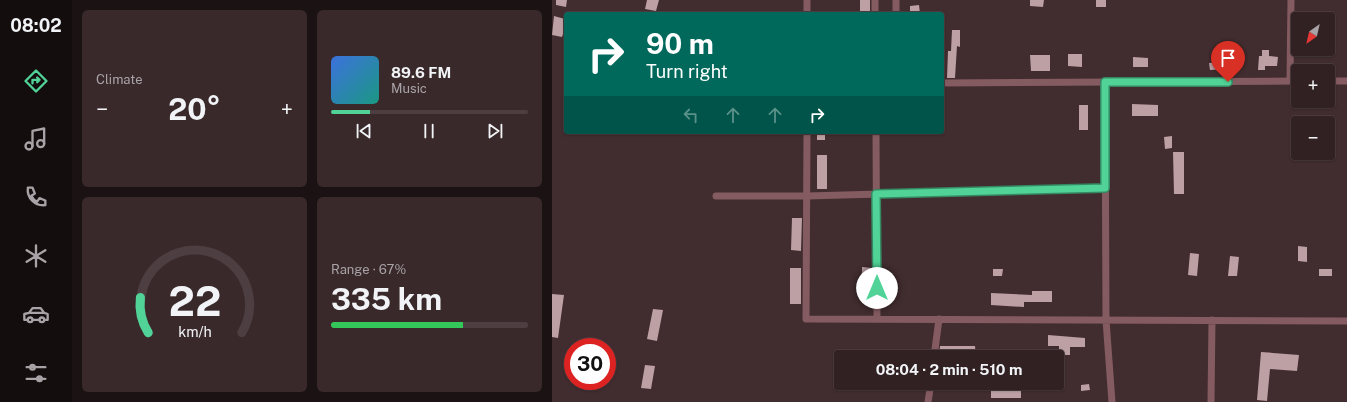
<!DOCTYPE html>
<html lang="en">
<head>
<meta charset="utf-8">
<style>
	:root { --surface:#312123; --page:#39292b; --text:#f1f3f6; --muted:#a8a3a6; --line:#4c3e41; --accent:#51d397 }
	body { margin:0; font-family:"Public Sans",sans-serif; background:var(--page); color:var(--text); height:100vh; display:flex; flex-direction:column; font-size:15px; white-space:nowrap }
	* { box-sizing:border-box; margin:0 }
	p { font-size:13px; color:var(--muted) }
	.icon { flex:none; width:22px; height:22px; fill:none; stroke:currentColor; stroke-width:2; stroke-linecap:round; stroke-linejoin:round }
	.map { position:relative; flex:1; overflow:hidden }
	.sheet { display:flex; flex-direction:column; gap:10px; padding:10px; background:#1b1213; width:480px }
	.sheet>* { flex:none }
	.banner { position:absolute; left:12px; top:12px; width:380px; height:122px; border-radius:4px; box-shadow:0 1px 3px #0004,0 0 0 1px var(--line); background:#00695c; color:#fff; overflow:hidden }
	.needle { width:26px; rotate:214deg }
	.buttons { position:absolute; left:739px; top:12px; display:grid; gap:8px }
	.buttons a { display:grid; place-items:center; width:44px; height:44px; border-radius:4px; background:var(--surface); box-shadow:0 1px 3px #0004,0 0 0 1px var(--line); font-size:20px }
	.speed { position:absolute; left:12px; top:338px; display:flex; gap:8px; font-size:20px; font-weight:700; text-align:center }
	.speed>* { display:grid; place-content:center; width:52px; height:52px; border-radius:50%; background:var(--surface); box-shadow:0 1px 3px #0004,0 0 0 1px var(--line); line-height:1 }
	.speed .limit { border:6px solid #d22; background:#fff; color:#111 }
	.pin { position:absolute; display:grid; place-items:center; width:34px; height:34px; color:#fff; margin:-41px -17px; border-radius:50% 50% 50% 0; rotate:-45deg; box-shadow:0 0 4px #0007 }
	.pin .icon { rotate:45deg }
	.me { position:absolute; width:44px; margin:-22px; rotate:0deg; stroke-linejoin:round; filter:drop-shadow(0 0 3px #0008) }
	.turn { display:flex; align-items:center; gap:14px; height:84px; padding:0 16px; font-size:18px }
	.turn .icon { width:52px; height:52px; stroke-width:2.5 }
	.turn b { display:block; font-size:28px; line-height:34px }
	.lanes { display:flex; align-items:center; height:38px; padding:0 16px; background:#0003; justify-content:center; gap:20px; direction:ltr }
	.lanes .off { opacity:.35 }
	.big { font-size:30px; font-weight:700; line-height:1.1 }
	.sheet .card { flex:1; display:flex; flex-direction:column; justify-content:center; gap:6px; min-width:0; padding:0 14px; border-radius:6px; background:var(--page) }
	.sheet .dial { align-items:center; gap:0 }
	.dial svg { height:104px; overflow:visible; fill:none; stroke:var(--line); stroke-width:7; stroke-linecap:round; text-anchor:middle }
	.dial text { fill:var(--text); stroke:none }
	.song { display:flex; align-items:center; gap:12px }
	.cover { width:48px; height:48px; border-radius:6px; background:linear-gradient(135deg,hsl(220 70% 55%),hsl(170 70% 35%)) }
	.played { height:4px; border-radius:2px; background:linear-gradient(90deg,var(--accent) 20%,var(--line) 20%) }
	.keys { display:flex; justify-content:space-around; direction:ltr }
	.heat { display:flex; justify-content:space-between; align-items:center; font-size:22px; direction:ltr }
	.charge { height:6px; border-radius:3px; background:linear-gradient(90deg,#34c759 67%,var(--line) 0) }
	.sheet .tiles { flex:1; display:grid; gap:10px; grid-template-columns:repeat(2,1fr) }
	.trip { position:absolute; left:282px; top:350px; width:230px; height:40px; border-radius:4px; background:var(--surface); box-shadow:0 1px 3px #0004,0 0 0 1px var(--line); font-weight:700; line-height:40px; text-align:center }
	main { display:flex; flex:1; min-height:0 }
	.tabs { display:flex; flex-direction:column; width:72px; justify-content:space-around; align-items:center; background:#140d0e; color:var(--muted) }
	.tabs .icon { width:28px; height:28px }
	.tabs .selected { color:var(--accent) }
	.tabs b { font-size:18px; color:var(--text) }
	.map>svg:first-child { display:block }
</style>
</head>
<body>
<main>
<nav class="tabs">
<b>08:02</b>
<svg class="icon selected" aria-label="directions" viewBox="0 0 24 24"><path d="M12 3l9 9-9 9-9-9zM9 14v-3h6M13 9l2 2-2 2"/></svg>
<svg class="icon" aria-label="music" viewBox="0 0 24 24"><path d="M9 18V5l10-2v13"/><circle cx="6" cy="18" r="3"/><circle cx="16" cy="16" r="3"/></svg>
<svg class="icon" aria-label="phone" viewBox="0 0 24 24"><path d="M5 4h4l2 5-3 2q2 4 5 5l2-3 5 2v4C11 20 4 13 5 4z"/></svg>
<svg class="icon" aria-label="climate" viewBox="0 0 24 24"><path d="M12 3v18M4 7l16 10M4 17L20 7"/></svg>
<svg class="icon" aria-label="car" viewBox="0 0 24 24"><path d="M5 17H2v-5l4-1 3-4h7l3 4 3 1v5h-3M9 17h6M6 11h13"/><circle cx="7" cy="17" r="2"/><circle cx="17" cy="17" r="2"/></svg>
<svg class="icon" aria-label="filters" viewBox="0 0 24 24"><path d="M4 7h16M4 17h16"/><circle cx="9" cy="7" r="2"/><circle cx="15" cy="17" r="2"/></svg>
</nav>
<section class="sheet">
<div class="tiles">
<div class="card"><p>Climate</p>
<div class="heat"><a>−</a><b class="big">20°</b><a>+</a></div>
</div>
<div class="card">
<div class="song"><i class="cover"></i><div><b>89.6 FM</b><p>Music</p></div></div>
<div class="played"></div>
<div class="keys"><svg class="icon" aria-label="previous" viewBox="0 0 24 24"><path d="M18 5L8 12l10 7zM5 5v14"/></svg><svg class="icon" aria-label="pause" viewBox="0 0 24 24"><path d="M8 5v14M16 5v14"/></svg><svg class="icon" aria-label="next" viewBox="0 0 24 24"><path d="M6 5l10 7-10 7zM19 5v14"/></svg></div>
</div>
<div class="card dial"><svg viewBox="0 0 100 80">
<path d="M14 69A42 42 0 1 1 86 69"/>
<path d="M14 69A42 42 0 0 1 8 42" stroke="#51d397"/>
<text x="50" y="56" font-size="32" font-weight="700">22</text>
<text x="50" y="72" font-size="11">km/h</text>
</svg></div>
<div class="card"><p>Range · 67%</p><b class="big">335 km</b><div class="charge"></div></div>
</div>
</section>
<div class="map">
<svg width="795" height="402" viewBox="0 0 795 402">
	<rect width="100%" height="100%" fill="#412c2f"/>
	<path fill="#bca0a4" d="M4 0H15L14 7 4 5Z
		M95 0H107L104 11 93 9Z
		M308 0H318V14H308Z
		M478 0H492L491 7 478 6Z
		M544 0H554V7H544Z
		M367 5 368 14H358V6Z
		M2 16 13 19 12 28H14V34H11L10 37 0 35Z
		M400 30H408V47L405 46 403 78H395L396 51H399Z
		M710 50H717V56L726 57 725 66H713V70H706L707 56H710Z
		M516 54H530V67L516 66Z
		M478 55H498V71H479Z
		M581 57 596 58V67H581Z
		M674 62 675 69 658 70 657 63Z
		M580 104 606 105V116H580Z
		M527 105H536V130H527Z
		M265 132H273V140H265Z
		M620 136V148L613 149 612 137Z
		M621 152H632V194H622Z
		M265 155H275V189H265Z
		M240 218H250L249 251 239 250Z
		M746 246 755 247V262L746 261Z
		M638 253 647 254 645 276 636 275Z
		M678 256 687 257 685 276H676Z
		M310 267 320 268V304L310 303Z
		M238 268H249V304H238Z
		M441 269H451L450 276H441Z
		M767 269H780V276H767Z
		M480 291H500V302H472V307L439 305V293L480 295Z
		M0 294 12 295 6 338 0 337Z
		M101 309 111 310 105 341 95 339Z
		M496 335 533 338V347H518V355H507V346H496Z
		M388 346H423L424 357H387Z
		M709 352 747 355 745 371 718 369 715 401 705 400Z
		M93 365 103 366 99 389 89 388Z
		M439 383H469V398H439Z
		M493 383H504L503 391 492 390Z
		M537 384 538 390 529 391V385Z"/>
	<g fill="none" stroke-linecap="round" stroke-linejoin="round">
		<path stroke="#845b60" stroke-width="7" d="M255 0V14
			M323 0V14
			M344 0V14
			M738 81 739 0
			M776 81H795
			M553 82 554 320 560 402
			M390 83 746 81
			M255 132 254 319 795 321
			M324 132 325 319
			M164 196H255L553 188
			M382 357 387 319
			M376 402 379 383
			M659 402 660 320"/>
	</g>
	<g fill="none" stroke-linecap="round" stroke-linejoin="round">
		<defs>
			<path id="route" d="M325 288 324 194 553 188V82H676"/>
		</defs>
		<use href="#route" stroke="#358962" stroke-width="10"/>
		<use href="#route" stroke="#51d397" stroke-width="7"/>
	</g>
</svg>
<div class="buttons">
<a><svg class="needle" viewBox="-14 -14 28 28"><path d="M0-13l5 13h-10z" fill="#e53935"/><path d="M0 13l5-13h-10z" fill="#a8a3a6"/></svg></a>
<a>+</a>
<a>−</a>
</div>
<div class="speed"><div class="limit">30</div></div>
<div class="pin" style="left:676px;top:82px;background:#d93025"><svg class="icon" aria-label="arrive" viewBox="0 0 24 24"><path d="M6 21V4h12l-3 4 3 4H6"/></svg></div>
<svg class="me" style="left:325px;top:288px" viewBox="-20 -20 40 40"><circle r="19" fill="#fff"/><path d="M0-13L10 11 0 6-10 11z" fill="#51d397"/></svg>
<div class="trip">08:04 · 2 min · 510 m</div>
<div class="banner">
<div class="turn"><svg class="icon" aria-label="right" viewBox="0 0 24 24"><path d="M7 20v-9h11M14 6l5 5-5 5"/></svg><div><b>90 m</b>Turn right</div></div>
<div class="lanes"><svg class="icon off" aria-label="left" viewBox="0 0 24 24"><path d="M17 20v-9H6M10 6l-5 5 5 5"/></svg><svg class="icon off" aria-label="ahead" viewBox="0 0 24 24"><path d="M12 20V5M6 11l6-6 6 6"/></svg><svg class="icon off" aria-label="ahead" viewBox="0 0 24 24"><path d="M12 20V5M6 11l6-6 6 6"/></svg><svg class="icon" aria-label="right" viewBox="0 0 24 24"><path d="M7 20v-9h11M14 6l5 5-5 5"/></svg></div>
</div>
</div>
</main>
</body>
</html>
